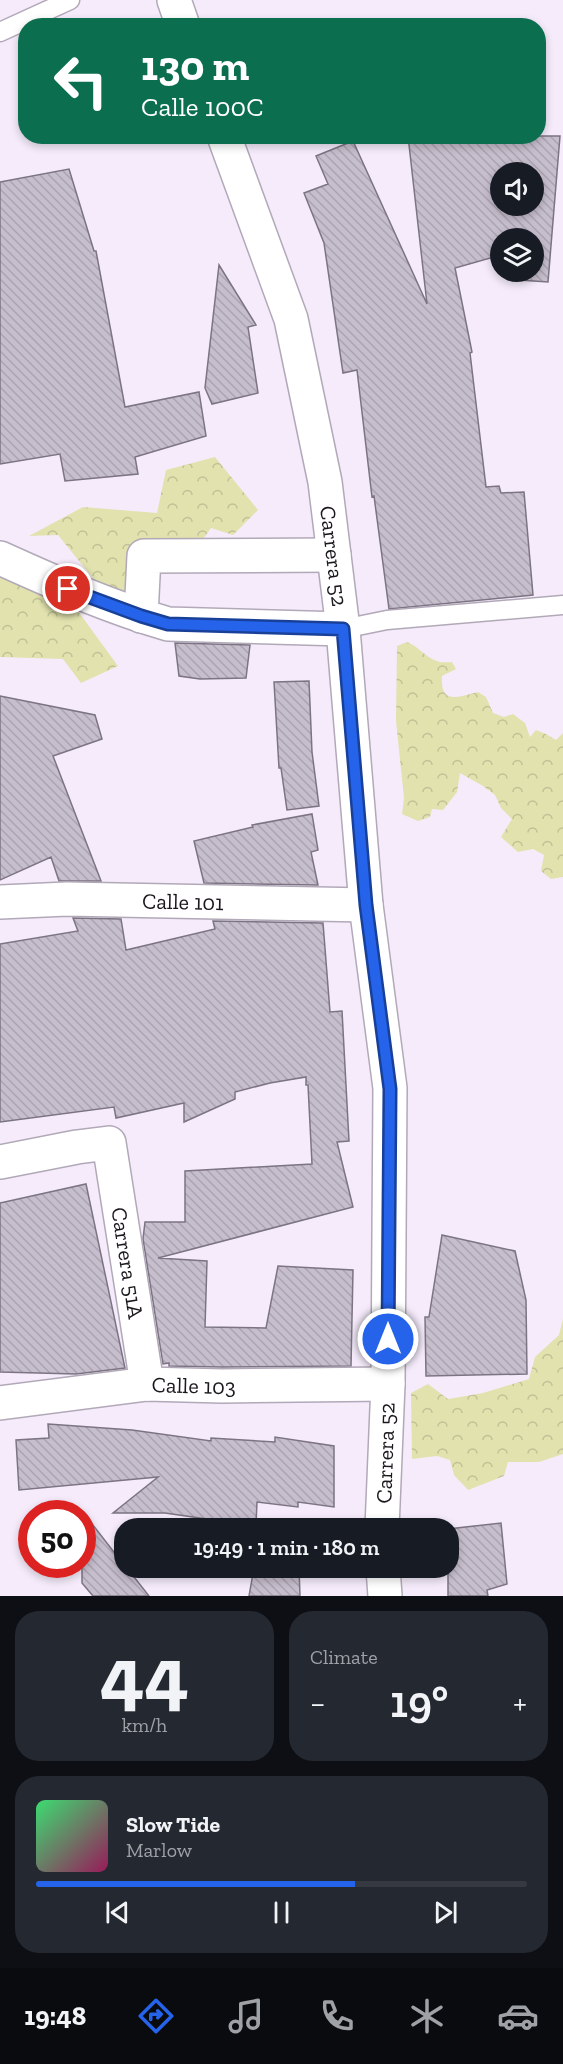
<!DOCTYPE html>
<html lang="en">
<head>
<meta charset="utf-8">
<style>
	:root { --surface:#171b24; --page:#242831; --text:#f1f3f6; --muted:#9ea1a6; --line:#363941; --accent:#2563eb }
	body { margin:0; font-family:"Zilla Slab",serif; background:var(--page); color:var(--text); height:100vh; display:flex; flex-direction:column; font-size:22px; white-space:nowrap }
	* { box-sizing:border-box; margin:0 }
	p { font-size:20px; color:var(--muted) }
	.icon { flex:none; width:33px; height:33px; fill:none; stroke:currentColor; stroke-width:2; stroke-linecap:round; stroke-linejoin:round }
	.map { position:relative; height:1596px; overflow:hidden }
	.side { display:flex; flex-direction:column; gap:15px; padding:15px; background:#0d0f14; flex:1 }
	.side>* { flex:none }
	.banner { position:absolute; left:18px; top:18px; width:528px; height:126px; border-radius:24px; box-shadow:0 3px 9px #0003; background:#0b6e4f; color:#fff; overflow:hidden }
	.fabs { position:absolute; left:490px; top:162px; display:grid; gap:12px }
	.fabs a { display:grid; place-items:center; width:54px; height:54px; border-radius:50%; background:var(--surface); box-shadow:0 3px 9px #0003; font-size:30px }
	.speed { position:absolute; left:18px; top:1500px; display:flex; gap:12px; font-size:30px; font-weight:700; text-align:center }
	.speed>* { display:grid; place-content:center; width:78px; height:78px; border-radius:50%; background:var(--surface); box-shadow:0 3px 9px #0003; line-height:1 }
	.speed .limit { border:9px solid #d22; background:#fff; color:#111 }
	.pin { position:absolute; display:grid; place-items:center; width:51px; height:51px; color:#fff; margin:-26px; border:3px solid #fff; border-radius:50%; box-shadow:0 2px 6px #0007 }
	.me { position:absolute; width:66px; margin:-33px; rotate:0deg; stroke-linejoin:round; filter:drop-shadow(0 0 4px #0008) }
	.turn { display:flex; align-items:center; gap:21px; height:126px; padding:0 24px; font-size:27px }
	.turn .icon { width:78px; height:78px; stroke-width:2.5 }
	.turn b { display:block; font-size:42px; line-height:51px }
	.big { font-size:45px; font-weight:600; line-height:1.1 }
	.side .card { flex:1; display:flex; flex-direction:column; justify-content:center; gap:9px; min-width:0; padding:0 21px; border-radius:24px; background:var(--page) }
	.side .dial { align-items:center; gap:0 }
	.dial b { font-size:78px; line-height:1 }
	.song { display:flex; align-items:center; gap:18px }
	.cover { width:72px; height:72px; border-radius:9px; background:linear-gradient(135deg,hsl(140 70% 55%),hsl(330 70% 35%)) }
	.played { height:6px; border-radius:3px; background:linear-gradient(90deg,var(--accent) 65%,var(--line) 65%) }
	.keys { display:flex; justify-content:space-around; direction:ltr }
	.heat { display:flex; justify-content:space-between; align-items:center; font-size:33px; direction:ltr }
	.side .tiles { flex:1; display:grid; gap:15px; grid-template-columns:1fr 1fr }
	.card:last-child { grid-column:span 2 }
	.trip { position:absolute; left:114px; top:1518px; width:345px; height:60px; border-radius:24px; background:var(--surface); box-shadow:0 3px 9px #0003; font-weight:600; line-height:60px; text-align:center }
	.dock { display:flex; height:96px; justify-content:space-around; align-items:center; background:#090b0e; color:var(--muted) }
	.dock .icon { width:42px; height:42px }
	.dock .selected { color:var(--accent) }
	.dock b { font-size:27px; color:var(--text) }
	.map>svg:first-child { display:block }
</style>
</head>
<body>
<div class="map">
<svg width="563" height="1596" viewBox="0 0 563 1596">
	<defs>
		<pattern id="forest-crowns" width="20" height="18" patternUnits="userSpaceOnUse" patternTransform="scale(1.5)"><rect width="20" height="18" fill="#e1e2ae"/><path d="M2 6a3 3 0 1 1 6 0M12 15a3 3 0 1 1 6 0" fill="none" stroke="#c0c195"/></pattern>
		<pattern id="building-back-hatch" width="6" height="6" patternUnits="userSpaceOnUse" patternTransform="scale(1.5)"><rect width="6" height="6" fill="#c7becd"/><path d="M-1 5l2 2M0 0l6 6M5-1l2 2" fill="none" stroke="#aaa3b0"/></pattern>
	</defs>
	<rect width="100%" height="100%" fill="#f5ebfb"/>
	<path fill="url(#forest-crowns)" d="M215 457 258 510 233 535 211 528 187 562 140 564 168 624 109 598 58 535 29 536 83 507 157 513 166 470Z
		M0 554 45 566 118 666 81 683 63 659 0 657Z
		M407 642C418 646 425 657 437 661 441 663 447 662 452 662L456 669 442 676C440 705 458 697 478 692L486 697 493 713 504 717 513 714 525 723 530 737 536 730 546 734 556 740 563 733V877L551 879 541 871 544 855 533 849 518 852 501 837 512 819 501 808 495 795 483 786 460 773 457 792 443 810 432 809 430 817 418 821 402 814 404 798 396 721 397 646Z
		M563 1319V1454L539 1462H508L504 1476 468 1490 454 1475 450 1460 437 1456 412 1459 411 1393 428 1384 448 1399 483 1393 529 1379 535 1357 559 1335Z"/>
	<path fill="url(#building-back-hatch)" stroke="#7c7482" stroke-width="1.5" fill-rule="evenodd" d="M408 136H560L548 282 519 280 520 272H534V238H501V255L455 268 472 352 470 353 486 487 499 486 501 493 524 492 533 595 389 609 374 496 372 497 357 370 343 373 324 243 304 193 328 184 316 156 353 141 427 304ZM501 172H534V206H501Z
		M69 169 94 251H96L125 407 199 392 206 436 135 457 138 474 65 481 60 454 0 464V182Z
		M219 265 256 325 248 327 258 393 212 404 205 388Z
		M175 643 250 645 246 678 200 679 179 676Z
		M309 681 312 752 319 806 287 810 281 768H279L274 682Z
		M0 696 95 715 102 739 53 756 101 881H59L51 857 0 880Z
		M312 814 318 850 311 852 318 885 204 883 194 841 253 827 252 825Z
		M73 918 121 919 126 950 215 929 213 921 323 923 330 1012 342 1011 349 1141 337 1142 353 1207 158 1258 207 1261 205 1327 266 1328 278 1266 353 1270 351 1366 222 1367 169 1366V1363L163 1364 143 1239 145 1222H185V1171L312 1164 308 1085H306V1077L270 1083 235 1092V1099L184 1122V1103L116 1118 114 1107 0 1122V944L78 931Z
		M86 1184 125 1368 76 1374 0 1372V1203Z
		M442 1235 515 1251 526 1300 527 1374 426 1376 425 1317H429Z
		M48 1424 132 1430 211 1441V1438L275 1442V1437L334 1446V1507L298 1502V1507L257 1502 256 1524H220V1521L165 1513H113L158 1477 19 1490 16 1440 49 1438Z
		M82 1511 124 1565V1568H127L149 1596H93L82 1583Z
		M501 1523 507 1584 487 1590 488 1596H448V1529Z
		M254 1568H299L300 1596H249Z"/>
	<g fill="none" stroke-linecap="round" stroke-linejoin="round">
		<defs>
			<path id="lane" d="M0 32 70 0
				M343 629 387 620 563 605"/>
			<g id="street">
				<path d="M0 558C55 583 110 607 168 624L343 629"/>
				<path d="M141 616 144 556 334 555"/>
				<path id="s1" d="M0 902 67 899 366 905"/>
				<path id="s2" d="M0 1162 77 1147 109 1143 147 1384"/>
				<path id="s3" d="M0 1403 147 1384 222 1386 388 1384"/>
			</g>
			<g id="secondary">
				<path d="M174 0 183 26"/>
				<path id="s4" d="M224 136 291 319 325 482 343 629 366 905 390 1088 388 1384 382 1528"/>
				<path d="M383 1568 385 1596"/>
			</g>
		</defs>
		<use href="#lane" stroke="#b2a9b8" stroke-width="21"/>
		<use href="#street" stroke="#b2a9b8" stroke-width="36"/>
		<use href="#secondary" stroke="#b2a9b8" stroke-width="36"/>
		<use href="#lane" stroke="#fff" stroke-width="18"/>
		<use href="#street" stroke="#fff" stroke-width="33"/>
		<use href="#secondary" stroke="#fff" stroke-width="33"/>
	</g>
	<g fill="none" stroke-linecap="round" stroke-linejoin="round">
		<defs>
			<path id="route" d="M68 589 141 616 168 624 343 629 366 905 390 1089 388 1339"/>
		</defs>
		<use href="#route" stroke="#184099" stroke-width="15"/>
		<use href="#route" stroke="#2563eb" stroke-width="10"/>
	</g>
	<g text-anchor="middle" stroke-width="4.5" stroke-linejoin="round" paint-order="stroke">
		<g font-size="22" fill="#1b171d" stroke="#fff">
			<text dy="8" stroke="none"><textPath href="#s4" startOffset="436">Carrera 52</textPath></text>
			<text dy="8" stroke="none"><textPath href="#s1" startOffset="183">Calle 101</textPath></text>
			<text dy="8" stroke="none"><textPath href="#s2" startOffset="232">Carrera 51A</textPath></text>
			<text dy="8" stroke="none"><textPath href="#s3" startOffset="195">Calle 103</textPath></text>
			<text transform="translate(385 1453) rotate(-88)" y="8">Carrera 52</text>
		</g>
	</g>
</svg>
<div class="fabs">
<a><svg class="icon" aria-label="sound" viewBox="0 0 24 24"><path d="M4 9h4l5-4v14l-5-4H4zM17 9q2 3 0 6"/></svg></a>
<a><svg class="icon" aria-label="layers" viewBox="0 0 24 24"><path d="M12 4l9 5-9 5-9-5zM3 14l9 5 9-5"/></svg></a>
</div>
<div class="speed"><div class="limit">50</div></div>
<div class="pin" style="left:68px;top:589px;background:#d93025"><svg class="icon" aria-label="arrive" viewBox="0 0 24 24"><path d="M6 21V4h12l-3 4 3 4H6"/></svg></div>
<svg class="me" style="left:388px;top:1339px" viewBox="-20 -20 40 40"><circle r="17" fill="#2563eb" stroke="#fff" stroke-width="3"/><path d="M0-11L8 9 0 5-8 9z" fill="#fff"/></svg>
<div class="trip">19:49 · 1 min · 180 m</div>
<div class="banner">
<div class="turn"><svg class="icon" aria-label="left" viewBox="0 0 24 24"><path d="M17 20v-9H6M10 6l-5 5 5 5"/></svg><div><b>130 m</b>Calle 100C</div></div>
</div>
</div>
<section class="side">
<div class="tiles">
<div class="card dial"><b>44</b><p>km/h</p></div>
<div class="card"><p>Climate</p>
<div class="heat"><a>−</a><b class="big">19°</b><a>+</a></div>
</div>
<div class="card">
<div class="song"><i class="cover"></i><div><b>Slow Tide</b><p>Marlow</p></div></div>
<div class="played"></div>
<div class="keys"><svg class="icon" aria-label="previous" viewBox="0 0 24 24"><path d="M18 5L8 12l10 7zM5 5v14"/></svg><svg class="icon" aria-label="pause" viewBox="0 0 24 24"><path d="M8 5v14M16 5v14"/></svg><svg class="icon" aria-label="next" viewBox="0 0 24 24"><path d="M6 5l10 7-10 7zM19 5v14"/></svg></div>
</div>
</div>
</section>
<nav class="dock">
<b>19:48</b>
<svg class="icon selected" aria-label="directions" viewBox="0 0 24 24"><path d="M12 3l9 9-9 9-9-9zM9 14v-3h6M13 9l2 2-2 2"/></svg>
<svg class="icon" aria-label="music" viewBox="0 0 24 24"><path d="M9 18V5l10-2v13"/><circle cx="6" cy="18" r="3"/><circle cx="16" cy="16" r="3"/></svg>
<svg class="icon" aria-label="phone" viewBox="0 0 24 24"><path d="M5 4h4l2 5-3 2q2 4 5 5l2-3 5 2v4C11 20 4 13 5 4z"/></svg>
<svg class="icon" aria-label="climate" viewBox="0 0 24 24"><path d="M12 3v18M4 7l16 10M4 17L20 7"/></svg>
<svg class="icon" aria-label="car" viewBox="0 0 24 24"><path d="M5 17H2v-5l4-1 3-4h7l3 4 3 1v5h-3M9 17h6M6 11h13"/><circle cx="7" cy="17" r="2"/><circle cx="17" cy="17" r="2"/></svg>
</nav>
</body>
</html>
